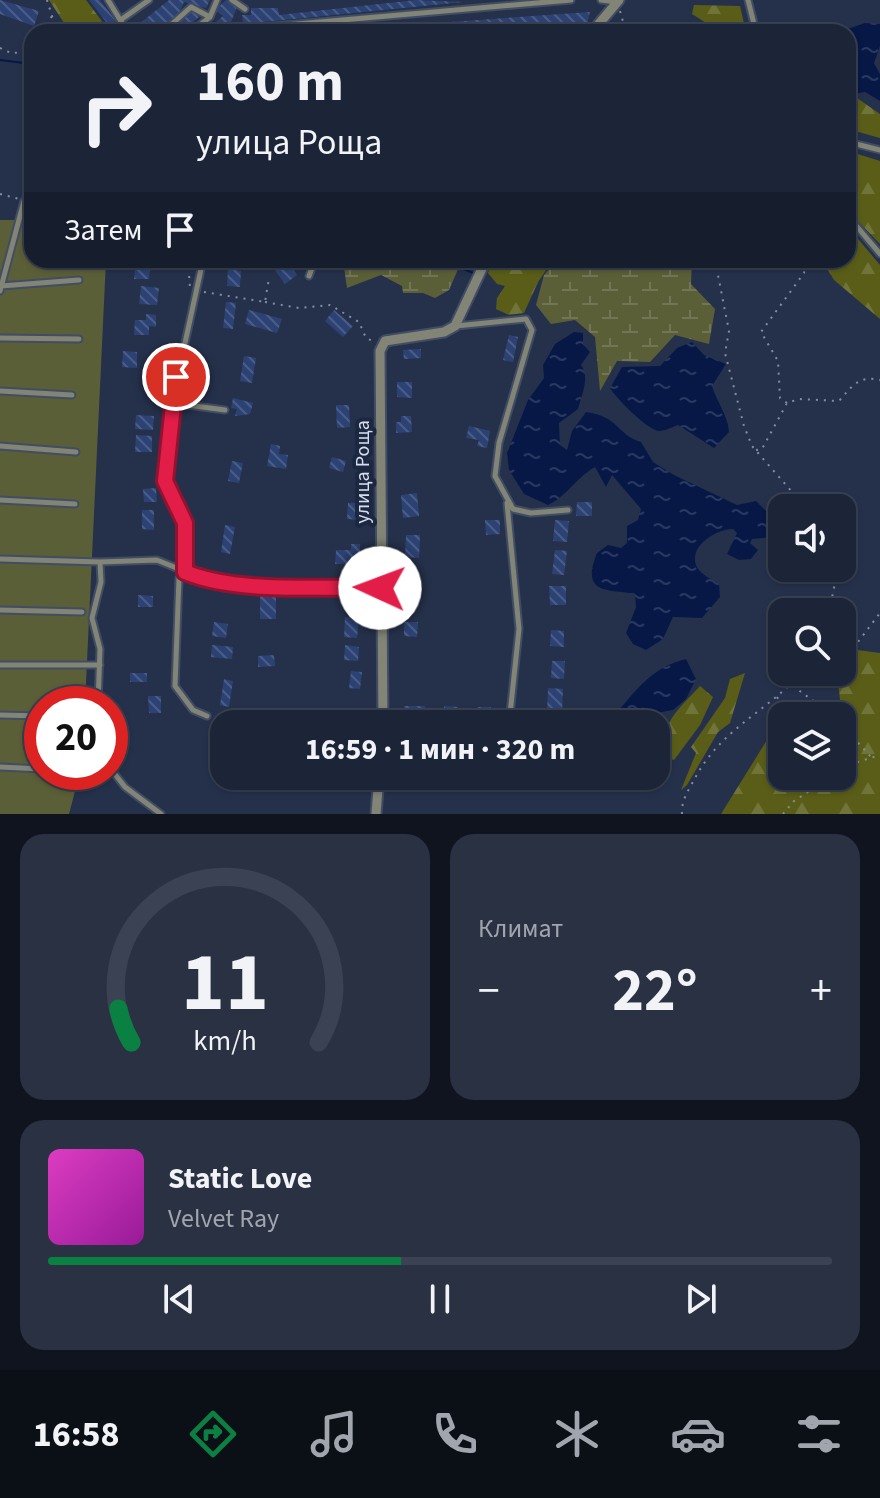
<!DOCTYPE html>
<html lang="ru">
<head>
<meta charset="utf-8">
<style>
	:root { --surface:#1c2538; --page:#293143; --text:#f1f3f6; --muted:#a0a5ae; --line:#3a4253; --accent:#0b8043 }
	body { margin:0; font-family:"Source Sans 3",sans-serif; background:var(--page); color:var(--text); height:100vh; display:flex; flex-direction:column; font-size:30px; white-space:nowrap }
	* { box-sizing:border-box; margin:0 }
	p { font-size:26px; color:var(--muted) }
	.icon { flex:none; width:44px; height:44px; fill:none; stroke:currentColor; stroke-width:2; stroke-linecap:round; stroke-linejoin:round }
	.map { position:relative; height:814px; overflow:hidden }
	.panel { display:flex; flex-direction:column; gap:20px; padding:20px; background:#0f141f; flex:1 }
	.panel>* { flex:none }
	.guide { position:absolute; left:24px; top:24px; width:832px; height:244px; border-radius:24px; box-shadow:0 2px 6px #0004,0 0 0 2px var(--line); background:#1c2538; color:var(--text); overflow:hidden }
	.tools { position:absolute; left:768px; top:494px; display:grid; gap:16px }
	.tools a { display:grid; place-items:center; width:88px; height:88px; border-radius:16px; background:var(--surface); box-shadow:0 2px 6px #0004,0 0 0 2px var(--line); font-size:40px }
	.speed { position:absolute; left:24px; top:686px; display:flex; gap:16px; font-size:40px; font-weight:700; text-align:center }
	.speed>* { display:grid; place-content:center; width:104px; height:104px; border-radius:50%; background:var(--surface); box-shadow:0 2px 6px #0004,0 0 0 2px var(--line); line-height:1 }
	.speed .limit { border:12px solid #d22; background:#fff; color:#111 }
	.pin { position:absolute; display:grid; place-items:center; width:68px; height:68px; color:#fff; margin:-34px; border:4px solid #fff; border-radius:50%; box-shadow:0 2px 8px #0007 }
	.me { position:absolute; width:88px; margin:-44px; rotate:272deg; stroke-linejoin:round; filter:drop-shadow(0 0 6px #0008) }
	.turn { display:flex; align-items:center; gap:28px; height:168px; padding:0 40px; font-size:36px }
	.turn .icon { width:104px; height:104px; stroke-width:2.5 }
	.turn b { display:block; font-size:56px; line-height:68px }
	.then { display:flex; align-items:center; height:76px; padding:0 40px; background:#0003; gap:16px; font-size:30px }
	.big { font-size:60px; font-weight:700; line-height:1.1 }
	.panel .widget { flex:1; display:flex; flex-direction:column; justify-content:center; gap:12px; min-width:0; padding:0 28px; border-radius:24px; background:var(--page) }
	.panel .dial { align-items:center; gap:0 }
	.dial svg { height:208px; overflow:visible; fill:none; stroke:var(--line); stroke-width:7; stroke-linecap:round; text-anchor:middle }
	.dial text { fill:var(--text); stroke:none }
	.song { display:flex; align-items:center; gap:24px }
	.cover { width:96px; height:96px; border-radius:12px; background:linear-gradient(135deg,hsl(310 70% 55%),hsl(300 70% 35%)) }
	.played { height:8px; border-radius:4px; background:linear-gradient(90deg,var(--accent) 45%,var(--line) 45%) }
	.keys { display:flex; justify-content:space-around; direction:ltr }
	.heat { display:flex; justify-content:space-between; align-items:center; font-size:44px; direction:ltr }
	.panel .tiles { flex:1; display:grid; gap:20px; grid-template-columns:1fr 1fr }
	.widget:last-child { grid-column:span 2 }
	.trip { position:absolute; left:210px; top:710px; width:460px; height:80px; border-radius:24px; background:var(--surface); box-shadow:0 2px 6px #0004,0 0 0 2px var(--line); font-weight:700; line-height:80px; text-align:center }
	.tabs { display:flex; height:128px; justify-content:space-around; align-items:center; background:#0b0f16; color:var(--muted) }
	.tabs .icon { width:56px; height:56px }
	.tabs .current { color:var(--accent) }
	.tabs b { font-size:36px; color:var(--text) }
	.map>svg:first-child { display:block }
</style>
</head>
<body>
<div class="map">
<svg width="880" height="814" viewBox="0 0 880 814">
	<defs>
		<pattern id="forest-firs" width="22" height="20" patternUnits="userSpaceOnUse" patternTransform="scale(2)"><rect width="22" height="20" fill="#595d17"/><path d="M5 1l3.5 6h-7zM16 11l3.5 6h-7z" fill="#707439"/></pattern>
		<pattern id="wetland-marsh" width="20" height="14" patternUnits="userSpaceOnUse" patternTransform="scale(2)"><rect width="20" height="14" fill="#5b5f38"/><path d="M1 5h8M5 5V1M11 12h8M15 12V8" fill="none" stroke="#727655"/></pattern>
		<pattern id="water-ripples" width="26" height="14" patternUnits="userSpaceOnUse" patternTransform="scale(2)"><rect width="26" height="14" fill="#071847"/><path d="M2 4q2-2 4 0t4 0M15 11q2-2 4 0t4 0" fill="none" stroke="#2a3962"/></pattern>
		<pattern id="building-back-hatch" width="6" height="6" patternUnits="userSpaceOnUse" patternTransform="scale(2)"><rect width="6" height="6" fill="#2c4274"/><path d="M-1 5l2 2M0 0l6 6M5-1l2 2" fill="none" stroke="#4a5d88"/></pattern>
	</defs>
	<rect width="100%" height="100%" fill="#25314b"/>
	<path fill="#5b5f38" d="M0 220H32V260H106L85 704H42V772H80L69 814H0Z"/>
	<path fill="url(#forest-firs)" d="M49 0H86L110 32H70Z
		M694 5 740 6 746 32H713L714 28 692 14Z
		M848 97 857 98 880 114V138L848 129Z
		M848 151 880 161V244L848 211Z
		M848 227 880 265V319L834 280 822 260H848Z
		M525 260H553L538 282 524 313 509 315 496 309 497 298 505 286 497 284 488 273 490 266 506 265 516 270 523 267Z
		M842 648 880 653V814H721L767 740 782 732V776H842V716H811L840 700 837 672H842Z
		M745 673 730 723 718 732 687 785 681 790 696 753 691 747 725 698 730 679Z
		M700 686 713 697 700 725 674 760 666 757C657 725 680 708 700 686Z"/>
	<path fill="url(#wetland-marsh)" d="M343 260H462L449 290 435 298 423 293H403L402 286 381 275 347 288Z
		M557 260H692L691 284 715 309 709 344 675 335 650 362 617 361 600 391 595 337 575 320 551 324 536 305 544 275Z"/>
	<path fill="url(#water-ripples)" d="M865 23 880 24V46L874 63 880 74V101L865 92 848 95V32H839Z
		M574 332 583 333V344L590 352 581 365C590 377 582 394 578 409L559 423 560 445 567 450 572 431 586 412C619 416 617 435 641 442L653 462 674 475 737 505 756 501 779 524 774 537 752 539 750 543 758 550 751 559 739 560 727 554 737 533 733 529C716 529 687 547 697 567 701 575 712 579 719 584L720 597 702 618 673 617 663 639 646 650 633 644 626 633 636 607 635 594C608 589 580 595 597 553L608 545 621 548 627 543V526L638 520 641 509 612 475 606 487 595 467C577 477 566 497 548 505L524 494 509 470 507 453 528 400 544 378 543 365 555 344Z
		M692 342 704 355 726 364 712 386C717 402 728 416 729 432L714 448 678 425C673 427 665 431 659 431 647 430 616 398 610 388L622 367 660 366 677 348Z
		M686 659 696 679 686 699 673 710 656 713 641 724H600L601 717 615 715C636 690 652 667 686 659Z"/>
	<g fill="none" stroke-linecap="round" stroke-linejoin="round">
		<path stroke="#071847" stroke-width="2" d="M0 60 32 64
			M457 266 473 273"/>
	</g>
	<path fill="url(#building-back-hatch)" d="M0 0 39 11 34 26 0 14Z
		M89 0H100L122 29 114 32Z
		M169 0H210L206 8 184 2 178 15 155 32H129Z
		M226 0 237 7 231 22 235 27 230 32H203L223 16 215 10Z
		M416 0 463 2 243 24 242 15H251V8H278L279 15Z
		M193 11 199 17 181 32H168Z
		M590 12 586 28 517 32H307Z
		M271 260H286L297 275 285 284 269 262Z
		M135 268H150L149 279H134Z
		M228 269 241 271 240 287 227 286Z
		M141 286 159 288 157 305 139 304Z
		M226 302 236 303 233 329 223 328Z
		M249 310 282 319 277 333 245 324Z
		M334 310 353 326 343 337 325 321Z
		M146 314 156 315V327L149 326V335H134L135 320H146Z
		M509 335 518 337 513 362 503 360Z
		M421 349V358L404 359 403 350Z
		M123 351 137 352V368L122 367Z
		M244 356 256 358 252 383 240 381Z
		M397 382H412V398L397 397Z
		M233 398 253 403 250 414 235 416 237 409 231 408Z
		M336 405H349L350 427 337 428Z
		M136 415 154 416 153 430 135 429Z
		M401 416H411L412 432 396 433V422H401Z
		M469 426 490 431 487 448 477 446 479 440 466 438Z
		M136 435 152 436V452H135Z
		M271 444 280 446 279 454 288 455 286 469 267 466Z
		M332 457 346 461 343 472 329 468Z
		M232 461 243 463 239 483 228 481Z
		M156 488 157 502H144L143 489Z
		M417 493 419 516 403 518 401 495Z
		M577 502H592V516H576Z
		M348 503H361V520L347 519Z
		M142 510H154V530L142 529Z
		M485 520H500V534L486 535Z
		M555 520 569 521 567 542 553 541Z
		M225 525 235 527 230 554 221 552Z
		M406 535H420L419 558 405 557Z
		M351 544H360V564H335L336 550H351Z
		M555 550 567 551 564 575 552 574Z
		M406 576H419L418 596 405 595Z
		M549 586H566V605H550Z
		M344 588H357V604L344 603Z
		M260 592H276V619H260Z
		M138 595 153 596V607H138Z
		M345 617 359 618 357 638 344 637Z
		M214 622 228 624 226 638 212 636Z
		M404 622H418L417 637 404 636Z
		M551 630 564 631V647L550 646Z
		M212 645 233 647 232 659 211 657Z
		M345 645 359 647 358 661 344 660Z
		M274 655 275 666 258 667V656Z
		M552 661H565L564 679 551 678Z
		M351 671 362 672 360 689 349 688Z
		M130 673H147V682H130Z
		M224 679 233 681 229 707 220 705Z
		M548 688 563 689 562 712H547Z
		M148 696H161V713H149Z
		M404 706H425L426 721 404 722Z
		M444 706 458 707 457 722 443 721Z
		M478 707H491L490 722 477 721Z
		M338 713H353V724H338Z
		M403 776H418V788L403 787Z"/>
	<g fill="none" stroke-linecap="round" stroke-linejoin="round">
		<defs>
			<path id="lane" d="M108 0 125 28 123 32
				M232 0 245 9
				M601 0 617 2
				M748 0 756 32
				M210 17 217 0
				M122 19 149 0
				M163 32 191 7 210 17 191 32
				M235 32 239 29 571 0
				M848 142 880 150
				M848 216 880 254
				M203 260 172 403 225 410
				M309 276 315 260
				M1 286 79 280
				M0 291 24 201
				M456 326 526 319 532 330 499 443 495 476 513 509 531 513 568 510
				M0 338 79 339
				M0 391 72 395
				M172 403 165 481 185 523V572L179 578 175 686 193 710 207 716
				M0 446 76 452
				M0 500 75 504
				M507 503 519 629 509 724
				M0 559 100 562
				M0 610 82 612
				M0 665H100
				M98 704 100 649 92 618 101 582 100 562 157 560 208 581 244 585 380 588
				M0 715 42 716
				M0 767 42 769
				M110 768 125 787 161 814
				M514 779V776"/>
			<path id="street" d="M592 32 619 0
				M383 724 380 351 385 341 444 332 455 326 486 260
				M376 814 379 776"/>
		</defs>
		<use href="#lane" stroke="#414d65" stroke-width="9"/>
		<use href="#street" stroke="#414d65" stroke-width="13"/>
		<path stroke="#848ea3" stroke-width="2" stroke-dasharray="2 6" stroke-linecap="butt" d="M47 0 57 32
			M620 11 626 32
			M43 32 52 16
			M0 48 11 53 32 52
			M23 52 32 42
			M0 194 19 199
			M188 260 190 288
			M715 260 729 331 725 353 744 426 752 446 806 508
			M204 292 265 302 269 278
			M265 302 299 308 330 305 359 322 366 338 375 342
			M787 403 780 398 778 361 761 332 804 273 806 260
			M756 450 762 449 787 403 799 399 839 401C852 386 859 375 880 380
			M829 612 835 583 832 568
			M842 651 848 655 880 613
			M793 686 834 716
			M777 697 789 716
			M842 725 871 757
			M842 767 880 755
			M682 814C681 801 688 791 694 780 721 728 766 713 802 672
			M783 814 794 801 833 776"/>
		<use href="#lane" stroke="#828475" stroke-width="5"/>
		<use href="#street" stroke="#828475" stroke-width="9"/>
	</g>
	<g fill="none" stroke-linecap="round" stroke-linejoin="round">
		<defs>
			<path id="route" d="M176 377 165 481 185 523V572C238 594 321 586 380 588"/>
		</defs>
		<use href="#route" stroke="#92132f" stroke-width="20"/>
		<use href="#route" stroke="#e11d48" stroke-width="14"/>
	</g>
	<g text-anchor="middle" stroke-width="8" stroke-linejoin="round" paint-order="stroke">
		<g font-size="20" fill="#d6deef" stroke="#1c2740">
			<text transform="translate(362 472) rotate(-90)" y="7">улица Роща</text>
		</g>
	</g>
</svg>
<div class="tools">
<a><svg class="icon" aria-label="sound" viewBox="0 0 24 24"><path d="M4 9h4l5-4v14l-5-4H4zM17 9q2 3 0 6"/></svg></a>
<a><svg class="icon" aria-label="search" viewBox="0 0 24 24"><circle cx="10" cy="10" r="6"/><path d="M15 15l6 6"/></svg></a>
<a><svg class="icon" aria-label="layers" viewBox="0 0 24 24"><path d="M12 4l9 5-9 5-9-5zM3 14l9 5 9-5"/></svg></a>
</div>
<div class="speed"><div class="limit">20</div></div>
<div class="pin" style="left:176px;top:377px;background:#d93025"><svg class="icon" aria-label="arrive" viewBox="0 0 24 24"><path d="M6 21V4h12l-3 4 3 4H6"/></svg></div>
<svg class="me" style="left:380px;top:588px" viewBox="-20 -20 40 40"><circle r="19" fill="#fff"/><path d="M0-13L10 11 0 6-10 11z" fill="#e11d48"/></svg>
<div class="trip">16:59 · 1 мин · 320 m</div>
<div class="guide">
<div class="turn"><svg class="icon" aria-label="right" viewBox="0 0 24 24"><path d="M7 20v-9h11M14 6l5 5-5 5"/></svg><div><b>160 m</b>улица Роща</div></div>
<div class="then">Затем<svg class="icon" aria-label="arrive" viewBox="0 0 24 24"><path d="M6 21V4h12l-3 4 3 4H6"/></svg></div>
</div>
</div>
<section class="panel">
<div class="tiles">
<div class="widget dial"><svg viewBox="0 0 100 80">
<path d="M14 69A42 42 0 1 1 86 69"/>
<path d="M14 69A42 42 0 0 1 9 56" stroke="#0b8043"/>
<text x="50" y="56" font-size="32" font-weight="700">11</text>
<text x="50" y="72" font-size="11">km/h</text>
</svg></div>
<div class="widget"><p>Климат</p>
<div class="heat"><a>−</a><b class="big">22°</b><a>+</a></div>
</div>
<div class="widget">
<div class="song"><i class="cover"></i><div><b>Static Love</b><p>Velvet Ray</p></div></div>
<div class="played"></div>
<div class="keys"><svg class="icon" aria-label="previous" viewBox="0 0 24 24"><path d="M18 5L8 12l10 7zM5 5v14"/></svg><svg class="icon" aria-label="pause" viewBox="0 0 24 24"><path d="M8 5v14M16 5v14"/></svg><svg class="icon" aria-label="next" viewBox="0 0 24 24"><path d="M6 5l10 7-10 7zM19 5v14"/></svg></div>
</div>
</div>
</section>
<nav class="tabs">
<b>16:58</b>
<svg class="icon current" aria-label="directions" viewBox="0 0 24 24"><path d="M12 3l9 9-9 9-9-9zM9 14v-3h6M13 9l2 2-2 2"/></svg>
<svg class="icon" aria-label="music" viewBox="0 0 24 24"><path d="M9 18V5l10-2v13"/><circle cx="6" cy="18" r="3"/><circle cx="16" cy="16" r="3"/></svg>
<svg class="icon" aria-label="phone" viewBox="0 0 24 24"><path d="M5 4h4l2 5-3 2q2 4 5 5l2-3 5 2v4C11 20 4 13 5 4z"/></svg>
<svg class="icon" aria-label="climate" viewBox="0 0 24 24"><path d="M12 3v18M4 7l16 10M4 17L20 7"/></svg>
<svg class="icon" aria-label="car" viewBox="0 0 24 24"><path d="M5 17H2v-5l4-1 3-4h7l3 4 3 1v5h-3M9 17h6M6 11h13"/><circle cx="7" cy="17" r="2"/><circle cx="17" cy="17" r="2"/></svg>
<svg class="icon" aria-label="filters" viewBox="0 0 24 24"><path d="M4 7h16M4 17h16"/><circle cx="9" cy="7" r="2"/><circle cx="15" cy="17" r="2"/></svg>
</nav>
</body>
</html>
